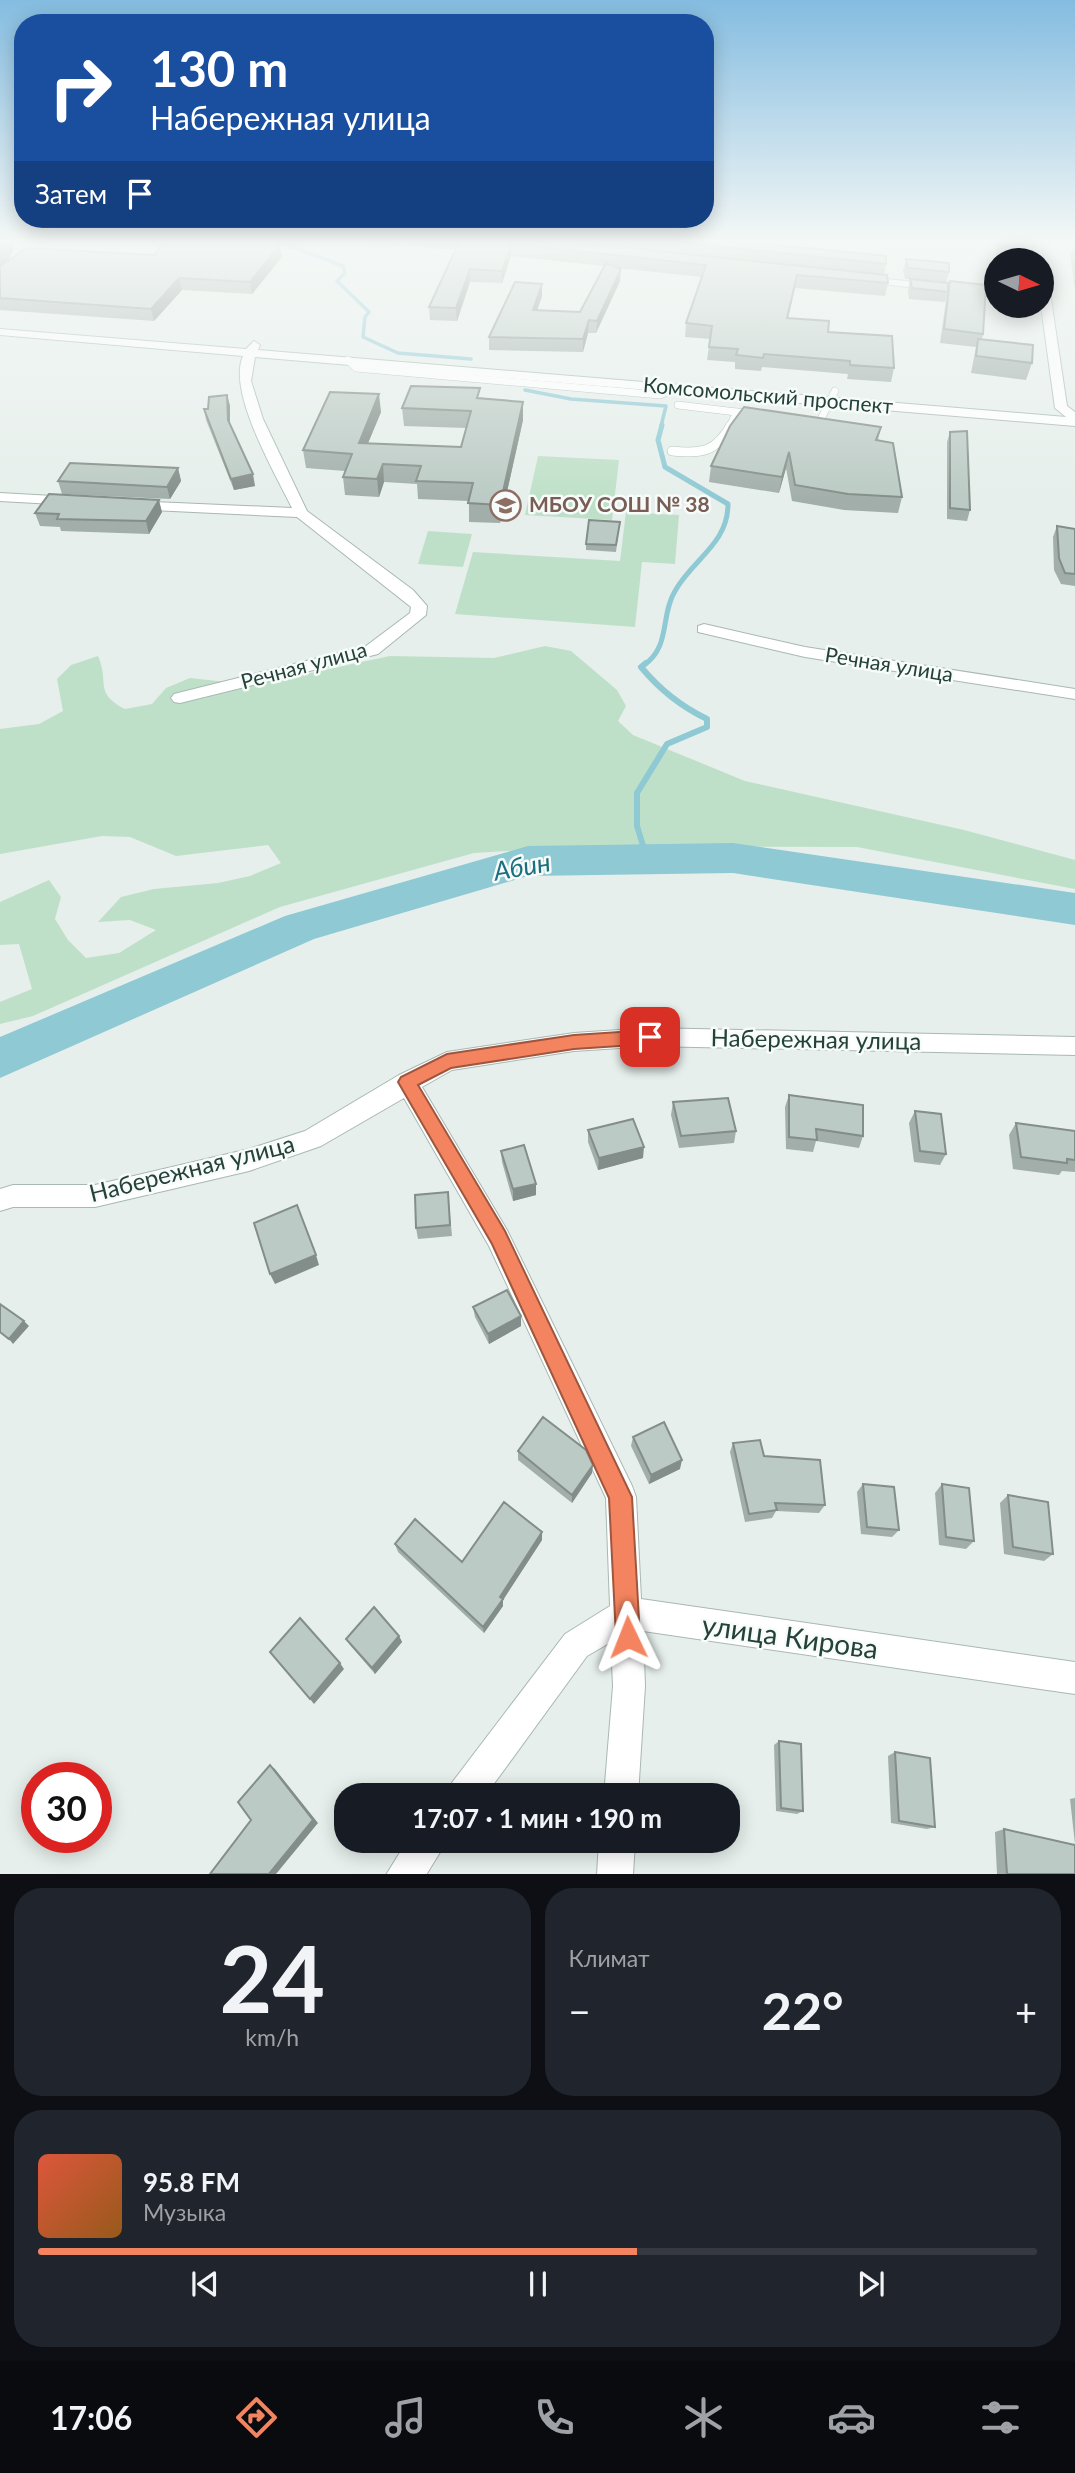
<!DOCTYPE html>
<html lang="ru">
<head>
<meta charset="utf-8">
<style>
	:root { --surface:#171b24; --page:#20242c; --text:#f1f3f6; --muted:#9ea1a6; --line:#363941; --accent:#f4845f }
	body { margin:0; font-family:Lato,sans-serif; background:var(--page); color:var(--text); height:100vh; display:flex; flex-direction:column; font-size:26px; white-space:nowrap }
	* { box-sizing:border-box; margin:0 }
	p { font-size:23px; color:var(--muted) }
	.icon { flex:none; width:38px; height:38px; fill:none; stroke:currentColor; stroke-width:2; stroke-linecap:round; stroke-linejoin:round }
	.map { position:relative; height:1874px; overflow:hidden }
	.panel { display:flex; flex-direction:column; gap:14px; padding:14px; background:#0d0f14; flex:1 }
	.panel>* { flex:none }
	.guide { position:absolute; left:14px; top:14px; width:700px; height:214px; border-radius:28px; box-shadow:0 4px 18px #0003; background:#1a4fa0; color:#fff; overflow:hidden }
	.needle { width:46px; rotate:95deg }
	.tools { position:absolute; left:984px; top:248px; display:grid; gap:14px }
	.tools a { display:grid; place-items:center; width:70px; height:70px; border-radius:50%; background:var(--surface); box-shadow:0 4px 18px #0003; font-size:35px }
	.speed { position:absolute; left:21px; top:1762px; display:flex; gap:14px; font-size:35px; font-weight:700; text-align:center }
	.speed>* { display:grid; place-content:center; width:91px; height:91px; border-radius:50%; background:var(--surface); box-shadow:0 4px 18px #0003; line-height:1 }
	.speed .limit { border:10px solid #d22; background:#fff; color:#111 }
	.pin { position:absolute; display:grid; place-items:center; width:60px; height:60px; color:#fff; margin:-30px; border-radius:14px; box-shadow:0 4px 10px #0006 }
	.me { position:absolute; width:77px; margin:-38px; rotate:358deg; stroke-linejoin:round; filter:drop-shadow(0 0 5px #0008) }
	.turn { display:flex; align-items:center; gap:24px; height:147px; padding:0 21px; font-size:32px }
	.turn .icon { width:91px; height:91px; stroke-width:2.5 }
	.turn b { display:block; font-size:49px; line-height:60px }
	.then { display:flex; align-items:center; height:66px; padding:0 21px; background:#0003; gap:14px; font-size:26px }
	.big { font-size:52px; font-weight:700; line-height:1.1 }
	.panel .card { flex:1; display:flex; flex-direction:column; justify-content:center; gap:10px; min-width:0; padding:0 24px; border-radius:28px; background:var(--page) }
	.panel .dial { align-items:center; gap:0 }
	.dial b { font-size:91px; line-height:1 }
	.song { display:flex; align-items:center; gap:21px }
	.cover { width:84px; height:84px; border-radius:10px; background:linear-gradient(135deg,hsl(10 70% 55%),hsl(30 70% 35%)) }
	.played { height:7px; border-radius:4px; background:linear-gradient(90deg,var(--accent) 60%,var(--line) 60%) }
	.keys { display:flex; justify-content:space-around; direction:ltr }
	.heat { display:flex; justify-content:space-between; align-items:center; font-size:38px; direction:ltr }
	.panel .tiles { flex:1; display:grid; gap:14px; grid-template-columns:1fr 1fr }
	.card:last-child { grid-column:span 2 }
	.trip { position:absolute; left:334px; top:1783px; width:406px; height:70px; border-radius:28px; background:var(--surface); box-shadow:0 4px 18px #0003; font-weight:700; line-height:70px; text-align:center }
	.tab-bar { display:flex; height:112px; justify-content:space-around; align-items:center; background:#090b0e; color:var(--muted) }
	.tab-bar .icon { width:49px; height:49px }
	.tab-bar .active { color:var(--accent) }
	.tab-bar b { font-size:32px; color:var(--text) }
	.map>svg:first-child { display:block }
</style>
</head>
<body>
<div class="map">
<svg width="1075" height="1875" viewBox="0 0 1075 1875">
	<rect width="100%" height="100%" fill="#e6efeb"/>
	<path fill="#bfe0c8" d="M538 456 619 460 612 520 525 515Z
		M626 512 679 515 675 564 642 562 635 627 455 614 473 552 620 561Z
		M428 531 472 534 463 567 418 564Z
		M545 646 571 651 617 690 626 706 618 721 633 735 745 781 964 830 1075 860V889L857 847 592 846 474 853 280 907 33 1016 0 1024V1002L32 989 19 944 0 945V902L49 880 61 897 55 919 68 940 86 958 119 953 156 930 130 920 98 922 121 897 154 889 218 883 250 876 281 863 268 845 176 856 130 837 102 836 0 854V729L39 724 63 711 57 679 71 665 98 656C110 683 93 692 125 709L152 704 166 688 190 678 254 685 390 656 494 658Z"/>
	<g fill="none" stroke-linecap="round" stroke-linejoin="round">
		<path stroke="#8ec9d4" stroke-width="3.5" d="M275 240 343 266 345 273 337 281 369 312 365 317 363 337 398 353 471 359
			M525 390 571 399 666 406 661 426"/>
		<path stroke="#8ec9d4" stroke-width="5" d="M644 665C671 646 660 616 675 591 693 559 728 544 728 504L665 467 658 440 662 425"/>
		<path stroke="#8ec9d4" stroke-width="6" d="M646 663 641 667C660 690 680 706 707 719V727L667 744 637 793V826L647 859"/>
		<path fill="#8ec9d4" fill-rule="evenodd" d="M733 843 1075 893V925L733 873 528 876 314 939 0 1078V1037L285 916 528 846Z"/>
		<defs>
			<path id="lane-far1" d="M348 360 356 368 660 395 677 388
				M678 405 753 414
				M829 424 819 423 835 391
				M730 426 737 412"/>
			<path id="lane" d="M672 451C702 454 716 452 731 425"/>
			<path id="street" d="M1032 240H1042L1043 263 1046 266 1067 406 1075 412V426L255 357 251 381 263 419 307 511 413 590 427 606 426 615 378 654 180 703 174 702 171 698 174 694 366 646 410 613 411 607 297 517 131 509 124 505 131 501 292 508C275 473 227 392 243 356L0 335V329L246 349 254 341 260 345 258 350 1066 417 1055 408 1041 306V261H1035Z
				M860 276 996 291V297L856 281V277Z
				M0 493 71 497 78 501 71 505 0 501Z
				M704 624 805 647 1075 689V699L805 657 698 632V626Z
				M650 1028 1075 1037V1055L650 1046 574 1051 452 1070 422 1087 507 1230 632 1486 636 1497 641 1599 1075 1662V1694L643 1631 645 1686 638 1796H604L613 1686 611 1642 587 1656 485 1796H446L451 1784 565 1634 610 1606 606 1498 489 1246 404 1098 321 1146 249 1171 95 1207H13L0 1211V1189L13 1185H95L249 1149 305 1131 399 1075 447 1052 574 1033Z
				M407 1841H447L426 1875H386Z
				M599 1841H635L633 1875H597Z"/>
		</defs>
		<use href="#lane-far1" stroke="#a8b8b2" stroke-width="8"/>
		<use href="#lane" stroke="#a8b8b2" stroke-width="10"/>
		<use href="#street" stroke="#a8b8b2" stroke-width="2"/>
		<use href="#lane-far1" stroke="#fff" stroke-width="7"/>
		<use href="#lane" stroke="#fff" stroke-width="9"/>
		<use href="#street" fill="#fff" fill-rule="evenodd"/>
	</g>
	<path fill="#a1aea9" d="M344 240H403L399 245Z
		M411 240H726L886 264 884 275 888 283 885 296 795 288 788 318 828 332 894 368 891 382 847 379 848 374 762 367 761 371 735 369V362L707 360 710 339 685 337 686 323 702 277 617 268 620 281 596 333H588L583 352 489 350V337L542 296 537 310 580 312 604 266 511 256 502 283 470 282 457 321 430 320 429 307 455 250 412 246Z
		M997 240H1022L1023 246 1020 257 996 255Z
		M1073 240H1075V289L1070 254 1074 245Z
		M0 245 14 248 8 261 155 255 282 257 252 294 182 290 154 321 0 310Z
		M906 259 949 272 946 283 905 279 903 270Z
		M910 279 948 288 950 281 983 334 982 339 1032 363 1026 380 971 373 976 347 940 343 946 300 945 302 909 299 908 290Z
		M227 395 230 406V425L255 486 234 490 206 420 204 409H208Z
		M480 399 523 420 500 523 469 522V501L418 499 417 484 384 482 379 497 345 495 343 477 345 471 306 468 303 450 381 412 368 443 461 447 466 428 404 426 402 408Z
		M881 427 878 440 902 497 898 513 844 510 792 501 786 468 779 493 709 482 711 466Z
		M950 432 970 510 967 521 947 519V442Z
		M178 468 181 481 170 499 62 494 58 481Z
		M162 512 149 534 61 531 60 527 40 526 35 513Z
		M1057 526 1075 529V586L1061 584 1054 570 1053 537Z
		M619 528 616 552 586 550V544Z
		M789 1095 863 1136 859 1148 816 1141 813 1152 786 1149 785 1107Z
		M673 1102 736 1131 734 1143 679 1148 671 1115Z
		M915 1111 946 1154 940 1165 914 1162 909 1123Z
		M1016 1123 1075 1131V1172L1062 1171 1059 1175 1013 1169 1009 1135Z
		M588 1130 643 1158 598 1170 588 1142Z
		M501 1151 536 1184V1195L513 1201 502 1162Z
		M448 1192 452 1236 418 1239 416 1228Z
		M473 1307 521 1326 489 1344 475 1317Z
		M633 1437 680 1469 649 1484 631 1446Z
		M733 1443 764 1456 825 1505 819 1513 776 1511 772 1518 745 1522 730 1452Z
		M518 1451 592 1473 572 1503 518 1460Z
		M863 1484 899 1530 892 1537 861 1534 857 1492Z
		M942 1484 974 1541 966 1549 939 1545 935 1493Z
		M1008 1495 1053 1554 1044 1561 1004 1554 1000 1503Z
		M542 1540 503 1600V1606L484 1633 398 1552 395 1544 462 1562Z
		M399 1636 402 1642 375 1674 350 1645 346 1639Z
		M779 1741 803 1811 797 1814 776 1811 774 1745Z
		M895 1752 935 1827 927 1829 891 1823 888 1756Z
		M1075 1798V1844L1070 1799Z
		M1004 1829 1075 1874H997L995 1832Z"/>
	<path fill="#838d89" d="M9 240H12L14 248 0 276V256Z
		M511 244V256L502 283V271Z
		M280 245 282 257 252 294 250 282Z
		M470 269V282L457 321 456 308Z
		M621 269 620 281 596 333 597 321Z
		M797 275 795 288 785 331 787 318Z
		M179 278 182 290 154 321 151 309Z
		M542 284V296L533 322V310Z
		M589 320 588 333 583 352V339Z
		M379 394 381 412 361 460 359 443Z
		M227 395 230 406V432L228 420Z
		M523 402V420L500 523V505Z
		M789 452 786 468 779 493 782 477Z
		M383 464 384 482 379 497 377 479Z
		M178 468 181 481 170 499 167 487Z
		M253 474 255 486 234 490 231 479Z
		M159 500 162 512 149 534 146 521Z
		M644 1147 643 1158 598 1170 599 1158Z
		M536 1184V1195L513 1201V1189Z
		M316 1255 319 1265 275 1284 270 1274Z
		M521 1316V1326L489 1344 488 1334Z
		M24 1321 29 1326 13 1344 9 1339Z
		M682 1460 680 1469 649 1484 651 1475Z
		M593 1465 592 1473 572 1503V1495Z
		M542 1532V1540L503 1600V1606L484 1633 483 1627 500 1597Z
		M399 1636 402 1642 375 1674 372 1668Z
		M340 1663 344 1669 314 1704 310 1699Z
		M270 1765 275 1769 318 1823 276 1874H269Z"/>
	<path fill="#bbcac4" stroke="#838d89" stroke-width="2" d="M6 240H9L0 256V245Z
		M164 240H276L280 245 250 282 179 278 151 309 0 298V266L27 248 155 255Z
		M460 240H551L887 275 888 283 797 275 787 318 829 321 828 332 892 336 894 368 850 365V361L764 354 763 358 736 355 738 349 709 347 712 326 686 323 706 265 511 244 502 271 470 269 456 308 429 307Z
		M657 240H726L886 256V264Z
		M999 240H1022L1023 246 999 245Z
		M906 259 949 263V272L908 268Z
		M606 263 621 269 597 321 589 320 583 339 489 337 515 282 542 284 533 310 580 312Z
		M910 279 948 283V292L912 288Z
		M950 281 986 285 983 334 944 329Z
		M978 339 1033 345 1032 363 976 356Z
		M411 386 480 388 477 398 523 402 500 505 468 503 473 483 416 481 421 466 383 464 377 479 343 477 352 454 303 450 330 392 379 394 359 443 461 447 471 411 402 408Z
		M227 395 228 420 253 474 231 479 204 409H208L209 397Z
		M744 407 881 427 876 440 893 443 902 497 848 494 795 485 789 452 782 477 711 466 730 426Z
		M967 431 970 510 950 508V432Z
		M70 463 178 468 167 487 58 481Z
		M49 494 159 500 146 521 57 519 59 514 35 513Z
		M589 520 620 522 616 545 586 544Z
		M1057 526 1075 529V574L1065 573 1059 558Z
		M789 1095 863 1105V1136L816 1129 817 1140 789 1137Z
		M728 1098 736 1131 681 1136 673 1102Z
		M915 1111 941 1114 946 1154 920 1151Z
		M633 1119 644 1147 599 1158 588 1130Z
		M1016 1123 1075 1131V1160L1067 1159V1163L1021 1157Z
		M524 1145 536 1184 513 1189 501 1151Z
		M448 1192 450 1225 416 1228 415 1195Z
		M297 1205 316 1255 270 1274 254 1223Z
		M507 1290 521 1316 488 1334 473 1307Z
		M0 1304 24 1321 9 1339 0 1332Z
		M543 1417 586 1450 593 1465 572 1495 518 1451Z
		M664 1422 682 1460 651 1475 633 1437Z
		M760 1440 764 1456 820 1460 825 1505 775 1503 777 1510 749 1514 733 1443Z
		M863 1484 894 1487 899 1530 867 1527Z
		M942 1484 969 1488 974 1541 946 1537Z
		M1008 1495 1048 1502 1053 1554 1013 1547Z
		M504 1502 542 1532 500 1597 503 1599 483 1627 395 1544 415 1519 462 1562Z
		M374 1607 399 1636 372 1668 346 1639Z
		M300 1618 340 1663 310 1699 270 1652Z
		M779 1741 801 1744 803 1811 781 1808Z
		M895 1752 930 1758 935 1827 899 1821Z
		M270 1765 313 1820 269 1874H210L251 1820 238 1802Z
		M1004 1829 1075 1845V1874H1007Z"/>
	<linearGradient id="sky" x2="0" y2="1"><stop stop-color="#84bce0"/><stop offset="0.48" stop-color="#f4f8f6"/><stop offset="1" stop-color="#f4f8f6" stop-opacity="0"/></linearGradient>
	<rect width="1075" height="502" fill="url(#sky)"/>
	<path fill="#f4845f" stroke="#9f563e" stroke-width="2" d="M650 1030 658 1037 650 1044 574 1049 451 1068 418 1085 505 1231 632 1497 640 1637 637 1646 628 1650 620 1646 616 1637 609 1498 492 1244 398 1082 401 1077 447 1054 574 1035Z"/>
	<defs>
		<symbol id="school-ring" viewBox="-11 -11 22 22"><circle r="9.5" fill="#f7fbf9" stroke="#8d6e63" stroke-width="1.5"/><path d="M0-5L7-2L0 1L-7-2ZM-4 1L0 2.5L4 1V4Q0 6-4 4Z" fill="#8d6e63"/></symbol>
	</defs>
	<g fill-rule="evenodd">
		<use href="#school-ring" x="488" y="488" width="35" height="35"/>
	</g>
	<g text-anchor="middle" stroke-width="5" stroke-linejoin="round" paint-order="stroke">
		<g font-size="21" fill="#24423a" stroke="#f7fbf9">
			<text transform="translate(768 396) rotate(5)" y="7">Комсомольский проспект</text>
			<text transform="translate(889 665) rotate(9)" y="7">Речная улица</text>
			<text transform="translate(304 666) rotate(-15)" y="7">Речная улица</text>
		</g>
		<g font-size="21" font-weight="bold" fill="#785e54" stroke="#f7fbf9" text-anchor="start">
			<text x="529" y="512">МБОУ СОШ № 38</text>
		</g>
		<g font-size="24" fill="#24423a" stroke="#f7fbf9">
			<text transform="translate(816 1040) rotate(1)" y="8">Набережная улица</text>
			<text transform="translate(192 1169) rotate(-14)" y="8">Набережная улица</text>
		</g>
		<g font-size="26" font-style="italic" fill="#1c6f80" stroke="#f7fbf9">
			<text transform="translate(522 867) rotate(-10)" y="9">Абин</text>
		</g>
		<g font-size="28" fill="#24423a" stroke="#f7fbf9">
			<text transform="translate(790 1637) rotate(8)" y="10">улица Кирова</text>
		</g>
	</g>
</svg>
<div class="tools">
<a><svg class="needle" viewBox="-14 -14 28 28"><path d="M0-13l5 13h-10z" fill="#e53935"/><path d="M0 13l5-13h-10z" fill="#9ea1a6"/></svg></a>
</div>
<div class="speed"><div class="limit">30</div></div>
<div class="pin" style="left:650px;top:1037px;background:#d93025"><svg class="icon" aria-label="arrive" viewBox="0 0 24 24"><path d="M6 21V4h12l-3 4 3 4H6"/></svg></div>
<svg class="me" style="left:628px;top:1637px" viewBox="-20 -20 40 40"><path d="M0-17L14 15 0 8-14 15z" fill="#f4845f" stroke="#fff" stroke-width="4"/></svg>
<div class="trip">17:07 · 1 мин · 190 m</div>
<div class="guide">
<div class="turn"><svg class="icon" aria-label="right" viewBox="0 0 24 24"><path d="M7 20v-9h11M14 6l5 5-5 5"/></svg><div><b>130 m</b>Набережная улица</div></div>
<div class="then">Затем<svg class="icon" aria-label="arrive" viewBox="0 0 24 24"><path d="M6 21V4h12l-3 4 3 4H6"/></svg></div>
</div>
</div>
<section class="panel">
<div class="tiles">
<div class="card dial"><b>24</b><p>km/h</p></div>
<div class="card"><p>Климат</p>
<div class="heat"><a>−</a><b class="big">22°</b><a>+</a></div>
</div>
<div class="card">
<div class="song"><i class="cover"></i><div><b>95.8 FM</b><p>Музыка</p></div></div>
<div class="played"></div>
<div class="keys"><svg class="icon" aria-label="previous" viewBox="0 0 24 24"><path d="M18 5L8 12l10 7zM5 5v14"/></svg><svg class="icon" aria-label="pause" viewBox="0 0 24 24"><path d="M8 5v14M16 5v14"/></svg><svg class="icon" aria-label="next" viewBox="0 0 24 24"><path d="M6 5l10 7-10 7zM19 5v14"/></svg></div>
</div>
</div>
</section>
<nav class="tab-bar">
<b>17:06</b>
<svg class="icon active" aria-label="directions" viewBox="0 0 24 24"><path d="M12 3l9 9-9 9-9-9zM9 14v-3h6M13 9l2 2-2 2"/></svg>
<svg class="icon" aria-label="music" viewBox="0 0 24 24"><path d="M9 18V5l10-2v13"/><circle cx="6" cy="18" r="3"/><circle cx="16" cy="16" r="3"/></svg>
<svg class="icon" aria-label="phone" viewBox="0 0 24 24"><path d="M5 4h4l2 5-3 2q2 4 5 5l2-3 5 2v4C11 20 4 13 5 4z"/></svg>
<svg class="icon" aria-label="climate" viewBox="0 0 24 24"><path d="M12 3v18M4 7l16 10M4 17L20 7"/></svg>
<svg class="icon" aria-label="car" viewBox="0 0 24 24"><path d="M5 17H2v-5l4-1 3-4h7l3 4 3 1v5h-3M9 17h6M6 11h13"/><circle cx="7" cy="17" r="2"/><circle cx="17" cy="17" r="2"/></svg>
<svg class="icon" aria-label="filters" viewBox="0 0 24 24"><path d="M4 7h16M4 17h16"/><circle cx="9" cy="7" r="2"/><circle cx="15" cy="17" r="2"/></svg>
</nav>
</body>
</html>
